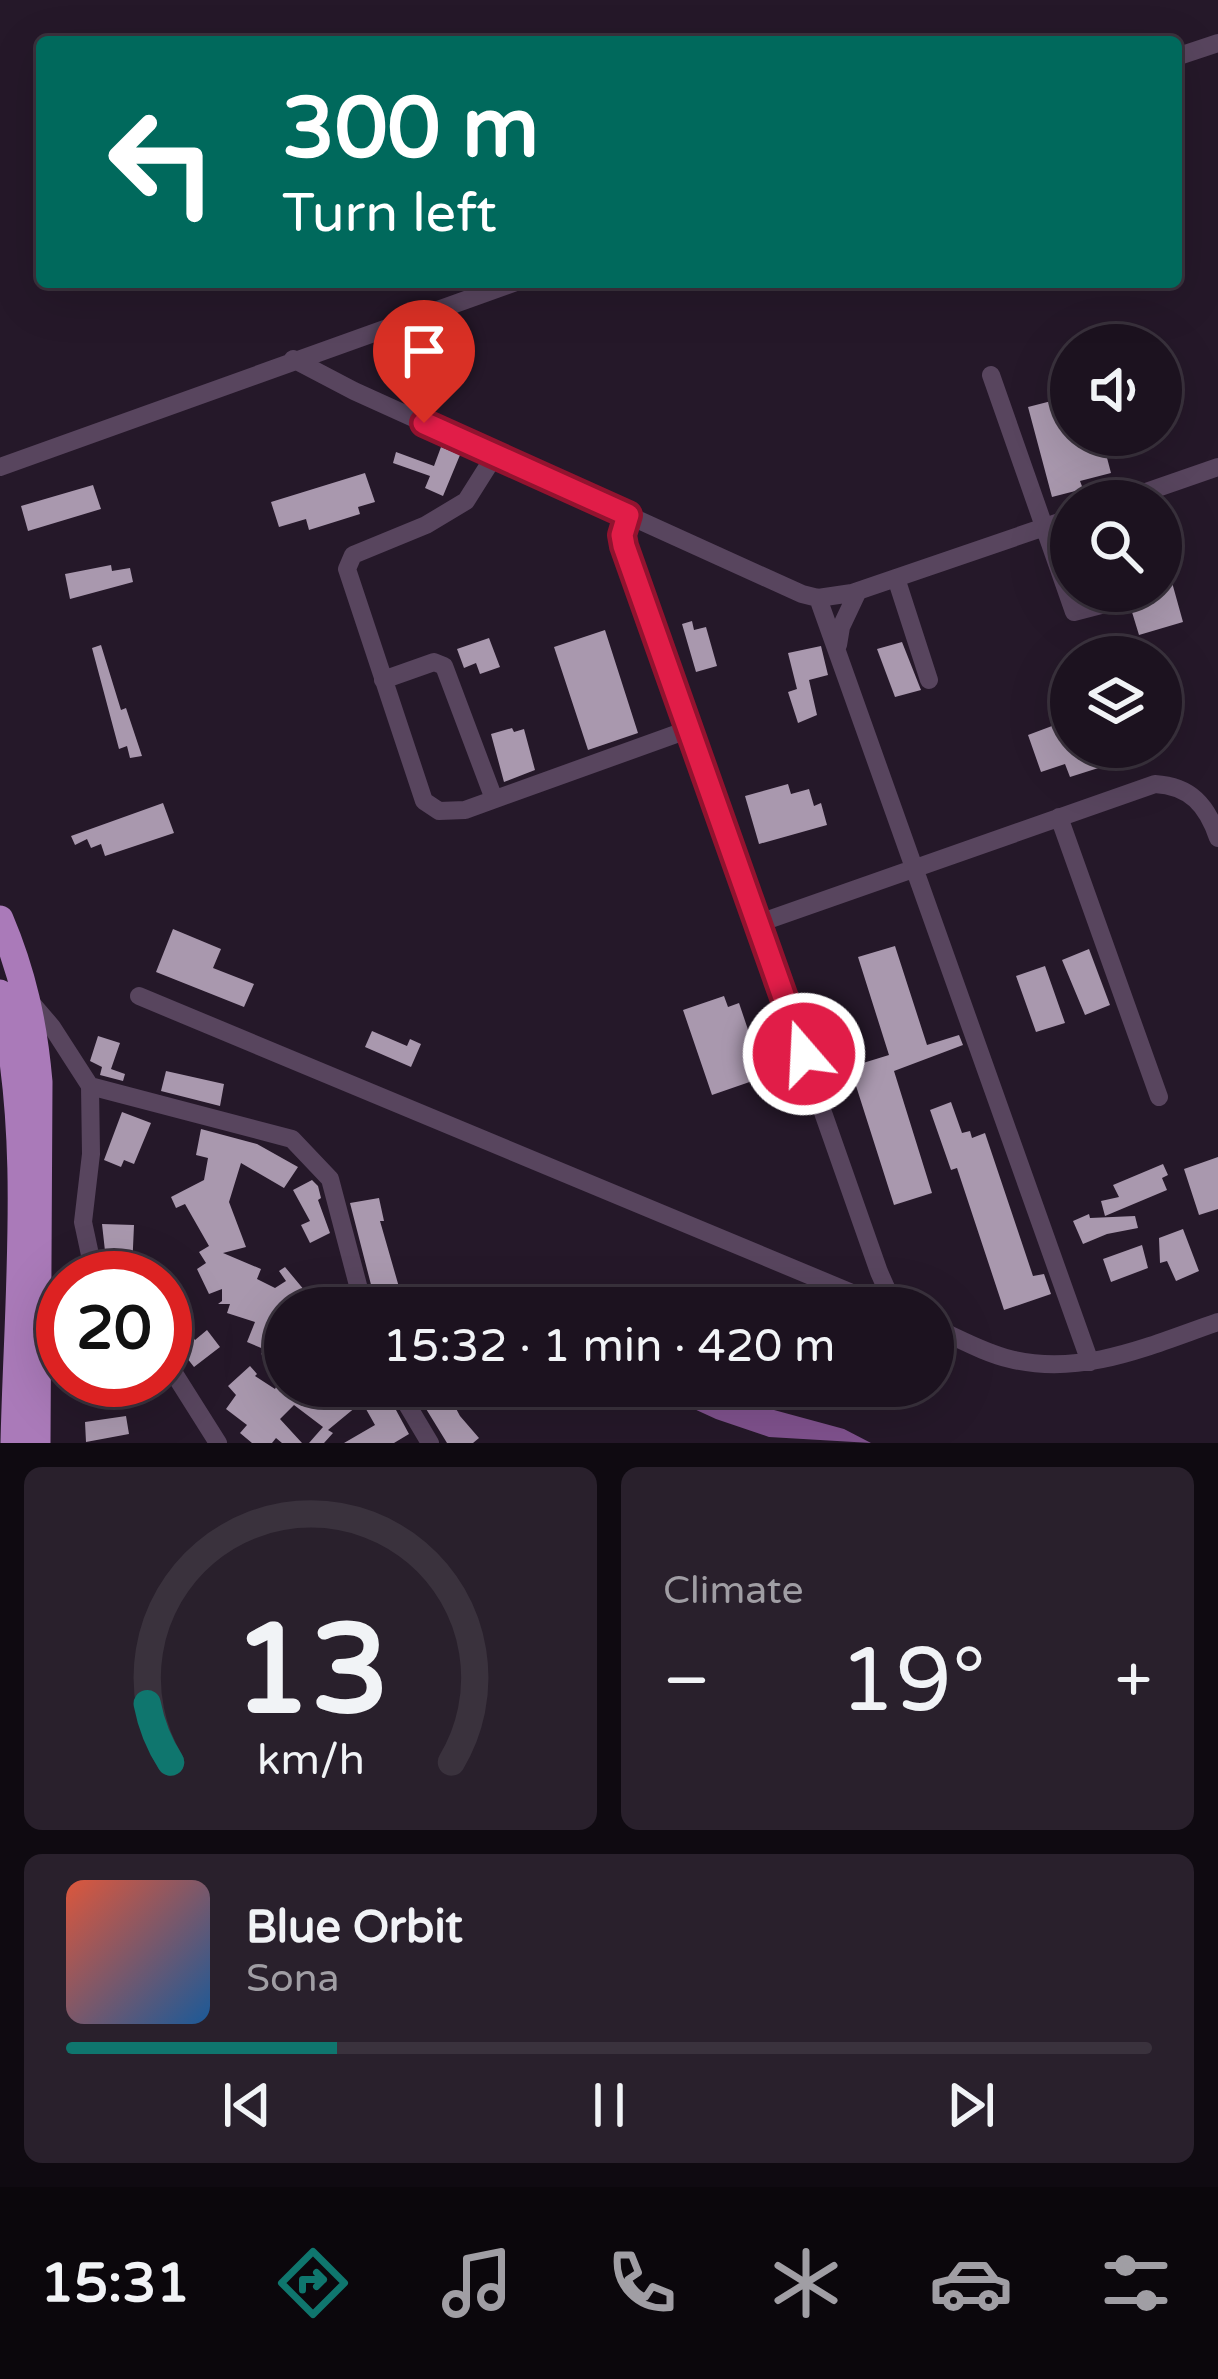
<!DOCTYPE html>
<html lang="en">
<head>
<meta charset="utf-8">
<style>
	:root { --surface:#1c121f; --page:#29202c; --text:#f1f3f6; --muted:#a09ea4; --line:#3a323d; --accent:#0f766e }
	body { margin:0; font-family:"Varela Round",sans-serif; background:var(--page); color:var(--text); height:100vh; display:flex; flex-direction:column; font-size:45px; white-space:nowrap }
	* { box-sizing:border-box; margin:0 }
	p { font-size:39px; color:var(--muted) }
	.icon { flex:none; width:66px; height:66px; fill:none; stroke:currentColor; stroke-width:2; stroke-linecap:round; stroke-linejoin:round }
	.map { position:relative; height:1443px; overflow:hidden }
	.drawer { display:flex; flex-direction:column; gap:24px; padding:24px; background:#0f0a11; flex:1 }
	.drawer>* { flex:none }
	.top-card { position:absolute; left:36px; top:36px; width:1146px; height:252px; border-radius:12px; box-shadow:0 12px 48px #0002,0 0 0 3px var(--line); background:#00695c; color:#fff; overflow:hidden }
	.tools { position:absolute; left:1050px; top:324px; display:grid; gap:24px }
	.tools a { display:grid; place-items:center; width:132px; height:132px; border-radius:50%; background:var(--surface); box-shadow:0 12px 48px #0002,0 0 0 3px var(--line); font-size:60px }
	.speed { position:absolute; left:36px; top:1251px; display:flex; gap:24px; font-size:60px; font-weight:700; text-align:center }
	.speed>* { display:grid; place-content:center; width:156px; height:156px; border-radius:50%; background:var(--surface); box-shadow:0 12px 48px #0002,0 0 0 3px var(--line); line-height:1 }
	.speed .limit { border:18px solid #d22; background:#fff; color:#111 }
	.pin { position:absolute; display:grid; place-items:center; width:102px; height:102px; color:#fff; margin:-123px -51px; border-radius:50% 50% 50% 0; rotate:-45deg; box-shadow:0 0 12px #0007 }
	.pin .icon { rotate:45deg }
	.me { position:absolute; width:132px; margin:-66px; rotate:341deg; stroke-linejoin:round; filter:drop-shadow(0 0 9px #0008) }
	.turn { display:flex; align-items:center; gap:42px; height:252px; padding:0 48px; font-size:54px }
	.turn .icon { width:156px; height:156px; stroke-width:2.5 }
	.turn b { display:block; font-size:84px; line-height:102px }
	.big { font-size:90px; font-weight:600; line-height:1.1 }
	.drawer .tile { flex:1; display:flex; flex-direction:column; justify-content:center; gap:18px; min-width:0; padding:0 42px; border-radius:18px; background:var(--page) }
	.drawer .dial { align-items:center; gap:0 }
	.dial svg { height:312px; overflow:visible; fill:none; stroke:var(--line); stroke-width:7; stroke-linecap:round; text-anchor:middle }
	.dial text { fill:var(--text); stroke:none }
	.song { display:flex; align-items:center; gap:36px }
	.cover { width:144px; height:144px; border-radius:18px; background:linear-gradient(135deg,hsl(10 70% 55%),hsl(210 70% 35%)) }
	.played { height:12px; border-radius:6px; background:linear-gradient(90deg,var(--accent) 25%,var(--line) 25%) }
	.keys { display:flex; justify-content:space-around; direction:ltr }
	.heat { display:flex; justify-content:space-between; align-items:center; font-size:66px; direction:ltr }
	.drawer .tiles { flex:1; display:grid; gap:24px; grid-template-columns:1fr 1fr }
	.tile:last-child { grid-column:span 2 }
	.trip { position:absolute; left:264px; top:1287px; width:690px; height:120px; border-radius:60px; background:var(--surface); box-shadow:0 12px 48px #0002,0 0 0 3px var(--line); font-weight:600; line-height:120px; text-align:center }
	.dock { display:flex; height:192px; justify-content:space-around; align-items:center; background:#0b070c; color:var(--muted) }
	.dock .icon { width:84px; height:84px }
	.dock .current { color:var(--accent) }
	.dock b { font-size:54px; color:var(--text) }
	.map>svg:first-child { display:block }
</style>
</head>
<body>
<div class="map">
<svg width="1218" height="1443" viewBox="0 0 1218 1443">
	<rect width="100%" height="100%" fill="#251829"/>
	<path fill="#80528e" d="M644 1386H712L759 1406 844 1429 871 1443 769 1437 716 1419Z"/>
	<path fill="#a998ae" d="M1067 397 1071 435H1101L1111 473 1080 481 1083 489 1052 497 1028 407Z
		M441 447 460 455 443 496 425 488 430 476 393 463 396 452 434 466Z
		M365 473 375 502 358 507 360 514 309 530 306 519 279 527 271 502Z
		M93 485 101 509 28 531 21 506Z
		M1163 550 1183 622 1139 635 1128 599 1114 603 1111 591H1161Z
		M111 565 112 571 130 568 133 582 70 599 65 574Z
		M692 621 694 630 706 627 717 666 696 672 682 624Z
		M605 630 638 733 588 750 554 647Z
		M489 638 500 667 480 674 476 663 464 668 457 649Z
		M902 642 921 690 895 697 877 649Z
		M101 645 121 710 126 708 142 756 130 758 127 746 119 749 92 648Z
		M821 646 828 675 809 680 817 715 798 723 788 692 797 689 788 653Z
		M1063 716 1071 747H1106L1111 764 1070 777 1065 764 1041 772 1028 735 1052 726 1050 720Z
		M512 728 514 732 524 729 535 770 504 782 491 734Z
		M788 784 791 794 809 789 814 806 821 803 827 825 759 844 745 796Z
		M163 803 174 833 105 856 101 844 91 848 87 839 75 845 71 836Z
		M173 929 221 949 213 968 254 984 244 1007 156 972Z
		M895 946 927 1045 959 1035 963 1045 894 1071 932 1193 894 1205 850 1067 889 1055 858 957Z
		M1089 949 1110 1005 1085 1015 1062 960Z
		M1045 966 1065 1023 1036 1032 1016 976Z
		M724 996 728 1007 739 1003 764 1077 712 1095 683 1010Z
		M372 1031 407 1046 410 1039 421 1044 411 1067 365 1047Z
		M98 1036 120 1043 111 1069 125 1074 123 1081 100 1075 102 1067 90 1061Z
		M166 1071 224 1084 220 1106 161 1091Z
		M951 1102 962 1133 970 1131 972 1138 985 1133 1033 1276 1044 1274 1051 1294 1004 1310 957 1168 951 1170 930 1110Z
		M122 1112 151 1123 134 1164 124 1160 121 1167 104 1160Z
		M201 1129 257 1144 298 1167 284 1188 241 1163 229 1202 246 1247 223 1253 261 1269 257 1279 275 1288 286 1281 279 1271 285 1267 305 1291 285 1304V1364L261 1354 266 1350 247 1342 255 1322 227 1313 230 1304H218L222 1301V1289L209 1294 197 1269 206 1263 199 1252 209 1246 185 1204 176 1208 171 1197 204 1180 208 1158 196 1155Z
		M1218 1157V1209L1199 1215 1184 1169Z
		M1163 1164 1168 1175 1162 1178 1167 1190 1105 1216 1101 1201 1119 1197 1113 1185Z
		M312 1180 318 1186 321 1198 318 1200 330 1233 310 1243 301 1225 310 1221 293 1190Z
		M379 1198 384 1221H380L405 1308H377L350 1203Z
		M1089 1214 1090 1218 1135 1216 1138 1228 1107 1234 1083 1244 1073 1221Z
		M102 1224 134 1225 132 1270 107 1269Z
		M1183 1229 1199 1271 1176 1281 1167 1261 1160 1263 1159 1238Z
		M1142 1245 1148 1268 1111 1282 1103 1259Z
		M186 1328 195 1340 207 1330 220 1347 194 1367 172 1339Z
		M250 1366 257 1374 255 1376 275 1389 285 1370V1386H337L348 1396 364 1386H383L409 1434 394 1443H344L375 1425 362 1402 328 1430 333 1433 324 1443H309L323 1427 294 1405 280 1419 302 1443H282L276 1438 272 1443H252L240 1433 247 1425 226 1409 236 1395 228 1386Z
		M412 1386H444L460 1416 479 1438 473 1443H447Z
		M126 1416 129 1434 86 1442 85 1422Z"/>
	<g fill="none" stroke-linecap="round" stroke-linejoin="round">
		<path stroke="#58455e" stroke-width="18" d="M1176 57 1218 43
			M293 359 354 391 802 594 818 598 852 593 1071 518
			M991 375 1074 612 1101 605
			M495 455 466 501 426 525 353 555 347 569 424 801 439 811 465 810 690 729
			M0 467 516 282
			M1120 501 1218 467
			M628 515 622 535 624 546 879 1272 895 1308
			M896 578 929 680
			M818 598 1090 1362
			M838 645 841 627 858 591
			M383 680 434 662 444 666 494 799
			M1059 817 1159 1097
			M759 923 1155 784C1190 786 1207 805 1218 838
			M139 996 888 1308
			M28 999 52 1027 90 1086 91 1154 83 1222 95 1278
			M90 1086 292 1139 330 1179 364 1308
			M933 1327C958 1338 984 1353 1010 1359 1083 1377 1151 1345 1218 1322
			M165 1359 218 1443
			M396 1386 430 1443"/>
		<path stroke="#aa7ab9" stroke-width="27" d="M0 919C23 973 34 1024 39 1082L37 1443
			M0 993C35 1130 17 1302 14 1443"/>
	</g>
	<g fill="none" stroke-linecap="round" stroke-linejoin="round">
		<defs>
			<path id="route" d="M424 423 628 515 622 535 624 546 804 1054"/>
		</defs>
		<use href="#route" stroke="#92132f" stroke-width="30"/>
		<use href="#route" stroke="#e11d48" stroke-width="21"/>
	</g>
</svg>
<div class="tools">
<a><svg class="icon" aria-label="sound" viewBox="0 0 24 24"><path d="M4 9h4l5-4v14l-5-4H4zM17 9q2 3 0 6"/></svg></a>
<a><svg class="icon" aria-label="search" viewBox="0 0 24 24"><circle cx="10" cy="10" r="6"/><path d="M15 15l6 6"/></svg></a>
<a><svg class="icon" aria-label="layers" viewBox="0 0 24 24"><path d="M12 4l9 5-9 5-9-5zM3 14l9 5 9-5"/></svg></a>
</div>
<div class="speed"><div class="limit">20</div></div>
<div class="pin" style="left:424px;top:423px;background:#d93025"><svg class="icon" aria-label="arrive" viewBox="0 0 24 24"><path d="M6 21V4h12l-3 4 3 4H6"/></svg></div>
<svg class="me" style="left:804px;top:1054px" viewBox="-20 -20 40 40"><circle r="17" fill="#e11d48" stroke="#fff" stroke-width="3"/><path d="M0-11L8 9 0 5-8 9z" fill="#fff"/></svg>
<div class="trip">15:32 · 1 min · 420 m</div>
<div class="top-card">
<div class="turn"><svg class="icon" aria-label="left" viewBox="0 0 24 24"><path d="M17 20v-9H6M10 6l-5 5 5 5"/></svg><div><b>300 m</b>Turn left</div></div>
</div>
</div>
<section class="drawer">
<div class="tiles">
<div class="tile dial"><svg viewBox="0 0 100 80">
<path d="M14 69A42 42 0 1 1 86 69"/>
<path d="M14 69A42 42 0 0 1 8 54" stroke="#0f766e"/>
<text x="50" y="56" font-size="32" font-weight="700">13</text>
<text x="50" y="72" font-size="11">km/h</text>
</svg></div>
<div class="tile"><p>Climate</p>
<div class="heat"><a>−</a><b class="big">19°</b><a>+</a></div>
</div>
<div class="tile">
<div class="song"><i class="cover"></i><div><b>Blue Orbit</b><p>Sona</p></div></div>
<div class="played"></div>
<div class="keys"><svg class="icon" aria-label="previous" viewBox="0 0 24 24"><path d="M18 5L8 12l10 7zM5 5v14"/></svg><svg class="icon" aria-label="pause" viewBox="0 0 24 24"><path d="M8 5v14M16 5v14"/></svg><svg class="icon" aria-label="next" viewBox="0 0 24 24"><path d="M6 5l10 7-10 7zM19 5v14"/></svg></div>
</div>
</div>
</section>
<nav class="dock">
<b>15:31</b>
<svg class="icon current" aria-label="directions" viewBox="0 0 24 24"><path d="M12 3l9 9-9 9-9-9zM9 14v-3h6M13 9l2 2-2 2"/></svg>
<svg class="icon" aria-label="music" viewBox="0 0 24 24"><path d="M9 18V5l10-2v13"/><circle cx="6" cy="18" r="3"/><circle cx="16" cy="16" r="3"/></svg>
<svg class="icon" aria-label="phone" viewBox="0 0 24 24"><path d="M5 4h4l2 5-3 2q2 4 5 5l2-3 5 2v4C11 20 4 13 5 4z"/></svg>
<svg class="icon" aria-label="climate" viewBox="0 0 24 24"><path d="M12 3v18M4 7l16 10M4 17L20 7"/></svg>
<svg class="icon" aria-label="car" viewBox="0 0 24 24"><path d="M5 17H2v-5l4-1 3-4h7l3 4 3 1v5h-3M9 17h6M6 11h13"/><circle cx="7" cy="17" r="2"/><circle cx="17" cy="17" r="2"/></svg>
<svg class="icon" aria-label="filters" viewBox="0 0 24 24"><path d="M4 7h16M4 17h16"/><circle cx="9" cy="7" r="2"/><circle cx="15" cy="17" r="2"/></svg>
</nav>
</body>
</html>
